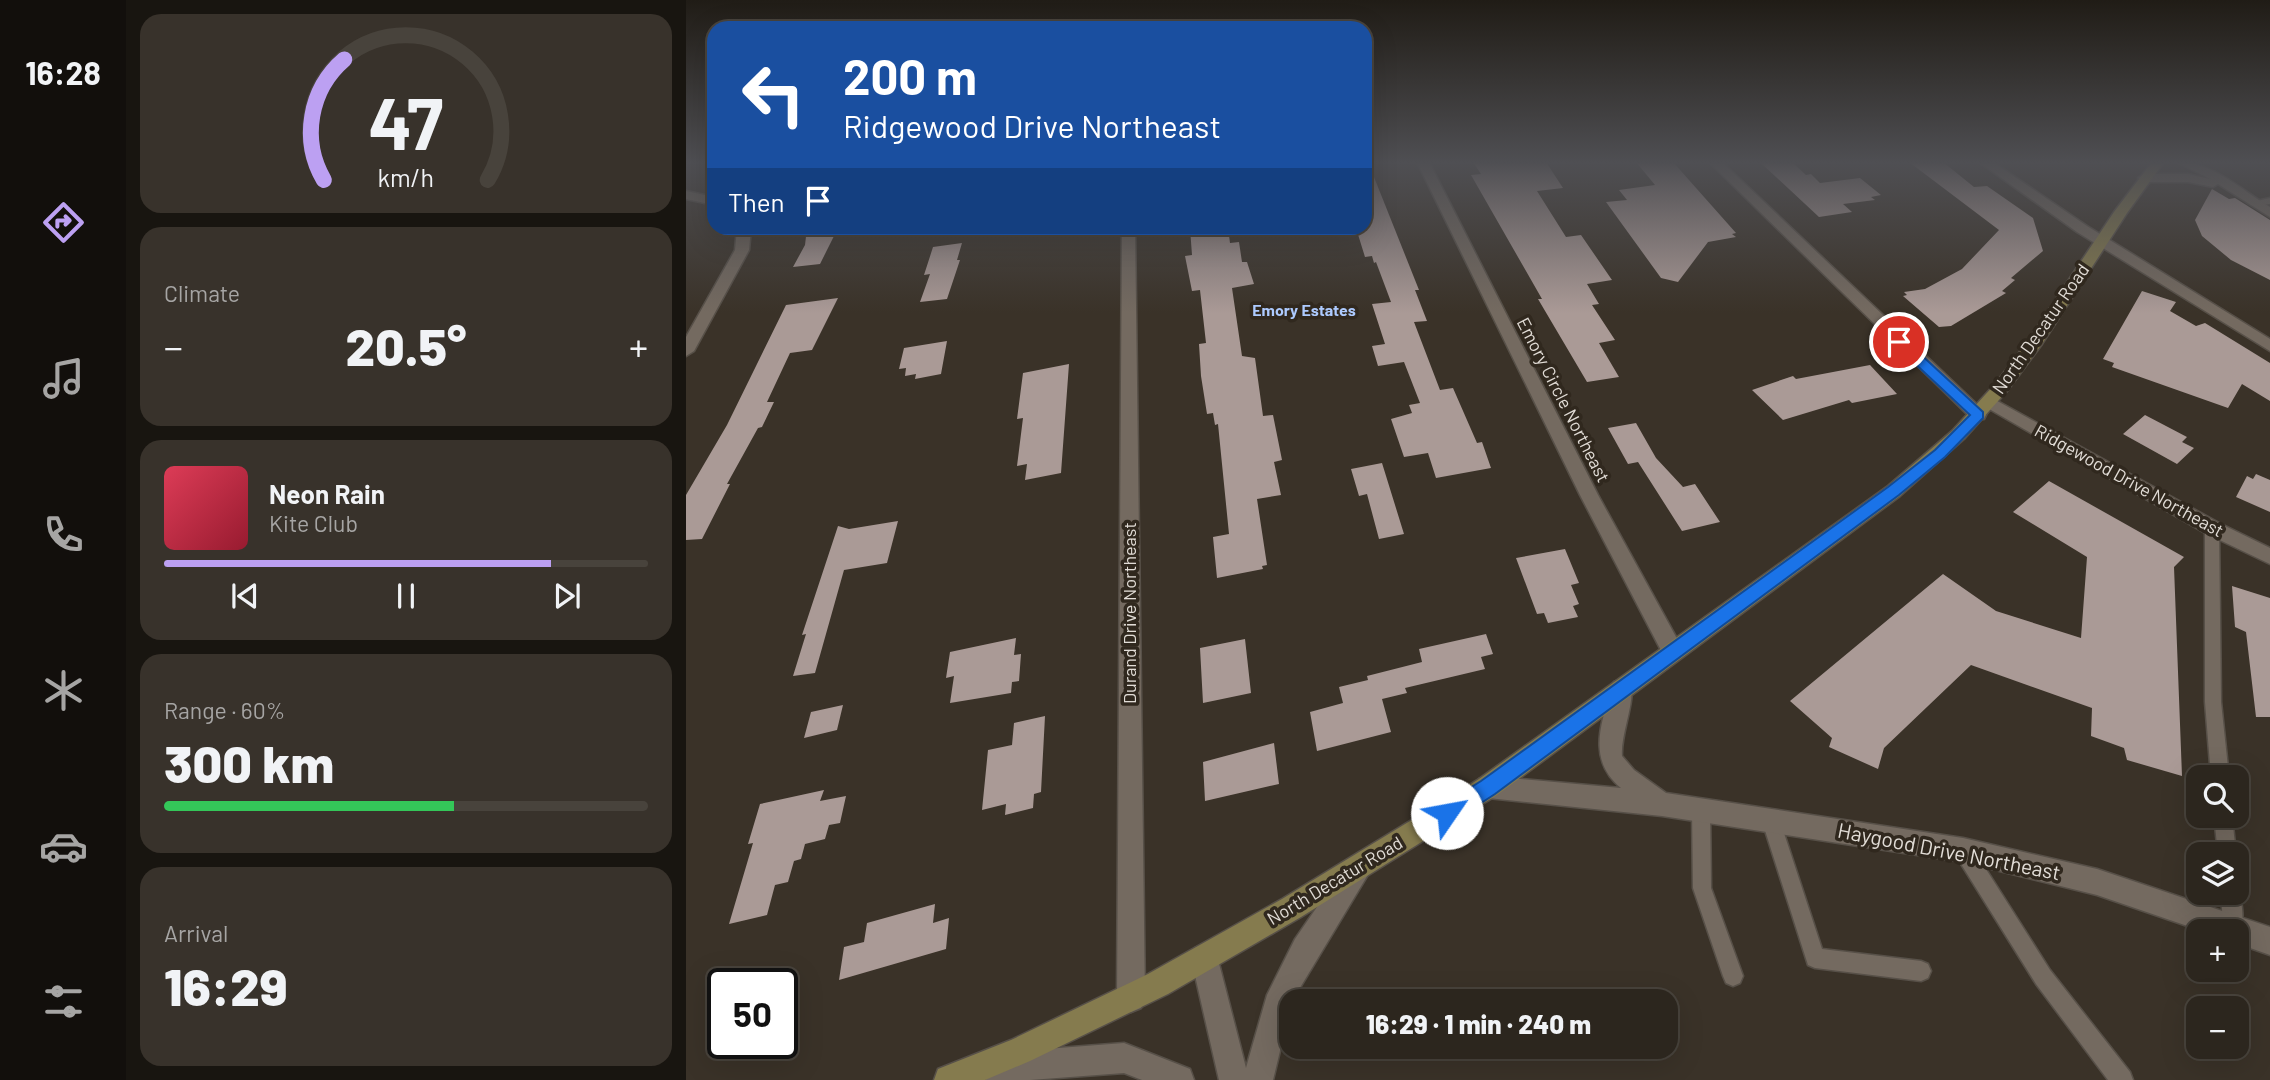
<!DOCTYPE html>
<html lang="en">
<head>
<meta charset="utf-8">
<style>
	:root { --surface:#2c261e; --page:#38322b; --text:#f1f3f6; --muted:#a6a5a4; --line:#48433c; --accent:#bca0f2 }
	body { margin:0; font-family:Barlow,sans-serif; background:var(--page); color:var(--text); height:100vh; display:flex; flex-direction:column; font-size:26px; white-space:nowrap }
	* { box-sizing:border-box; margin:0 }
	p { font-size:23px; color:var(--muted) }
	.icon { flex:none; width:38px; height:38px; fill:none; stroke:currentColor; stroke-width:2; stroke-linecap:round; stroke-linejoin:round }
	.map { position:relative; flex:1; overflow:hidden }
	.side { display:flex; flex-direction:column; gap:14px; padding:14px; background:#181510; width:560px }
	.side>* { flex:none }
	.hud { position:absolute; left:21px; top:21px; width:665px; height:214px; border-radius:21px; box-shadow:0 7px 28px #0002,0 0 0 2px var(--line); background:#1a4fa0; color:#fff; overflow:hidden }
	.controls { position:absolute; left:1500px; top:765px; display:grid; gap:14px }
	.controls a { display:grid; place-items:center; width:63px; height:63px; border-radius:14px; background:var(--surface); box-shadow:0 7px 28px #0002,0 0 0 2px var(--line); font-size:35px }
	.speed { position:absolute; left:21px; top:968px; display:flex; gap:14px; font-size:35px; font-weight:700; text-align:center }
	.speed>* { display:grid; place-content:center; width:91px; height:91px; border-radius:50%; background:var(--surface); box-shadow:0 7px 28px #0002,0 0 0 2px var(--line); line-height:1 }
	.speed .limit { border:4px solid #111; border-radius:10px; background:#fff; color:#111 }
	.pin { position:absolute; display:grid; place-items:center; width:60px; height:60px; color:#fff; margin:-30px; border:4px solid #fff; border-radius:50%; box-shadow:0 2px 7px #0007 }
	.me { position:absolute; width:77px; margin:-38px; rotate:57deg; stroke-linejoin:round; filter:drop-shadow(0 0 5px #0008) }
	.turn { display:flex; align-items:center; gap:24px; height:147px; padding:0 21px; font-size:32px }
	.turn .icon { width:91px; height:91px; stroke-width:2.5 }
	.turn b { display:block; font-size:49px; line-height:60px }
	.then { display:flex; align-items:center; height:66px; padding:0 21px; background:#0003; gap:14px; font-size:26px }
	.big { font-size:52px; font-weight:800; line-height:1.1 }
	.side .card { flex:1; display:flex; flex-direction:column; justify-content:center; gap:10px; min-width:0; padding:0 24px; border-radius:21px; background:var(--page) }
	.side .dial { align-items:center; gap:0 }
	.dial svg { height:182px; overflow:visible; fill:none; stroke:var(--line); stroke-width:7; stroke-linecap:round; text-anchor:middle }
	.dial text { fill:var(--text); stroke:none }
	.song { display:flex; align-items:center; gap:21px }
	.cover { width:84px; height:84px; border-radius:10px; background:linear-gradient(135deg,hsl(350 70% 55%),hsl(350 70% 35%)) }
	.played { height:7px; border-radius:4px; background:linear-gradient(90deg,var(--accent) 80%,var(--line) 80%) }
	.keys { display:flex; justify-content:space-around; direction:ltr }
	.heat { display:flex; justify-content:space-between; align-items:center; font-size:38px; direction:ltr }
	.charge { height:10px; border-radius:5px; background:linear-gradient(90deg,#34c759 60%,var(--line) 0) }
	.trip { position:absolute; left:593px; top:989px; width:399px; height:70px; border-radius:21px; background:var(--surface); box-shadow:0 7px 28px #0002,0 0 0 2px var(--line); font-weight:800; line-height:70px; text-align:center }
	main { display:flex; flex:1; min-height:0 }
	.tabs { display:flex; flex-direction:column; width:126px; justify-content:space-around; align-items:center; background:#120f0c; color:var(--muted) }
	.tabs .icon { width:49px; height:49px }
	.tabs .active { color:var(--accent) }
	.tabs b { font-size:32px; color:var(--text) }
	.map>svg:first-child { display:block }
</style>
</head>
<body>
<main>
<nav class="tabs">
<b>16:28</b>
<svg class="icon active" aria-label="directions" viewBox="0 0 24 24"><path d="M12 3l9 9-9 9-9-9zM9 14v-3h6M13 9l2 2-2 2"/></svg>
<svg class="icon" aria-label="music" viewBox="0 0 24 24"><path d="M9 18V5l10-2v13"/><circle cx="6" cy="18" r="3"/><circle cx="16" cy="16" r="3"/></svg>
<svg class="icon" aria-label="phone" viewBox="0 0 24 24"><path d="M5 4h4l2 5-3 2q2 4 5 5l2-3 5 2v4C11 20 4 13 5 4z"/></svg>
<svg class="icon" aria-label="climate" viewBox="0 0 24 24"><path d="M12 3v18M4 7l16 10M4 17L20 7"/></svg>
<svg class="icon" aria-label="car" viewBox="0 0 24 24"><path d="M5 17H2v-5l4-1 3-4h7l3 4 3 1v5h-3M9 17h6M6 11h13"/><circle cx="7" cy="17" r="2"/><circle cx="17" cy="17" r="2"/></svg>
<svg class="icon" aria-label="filters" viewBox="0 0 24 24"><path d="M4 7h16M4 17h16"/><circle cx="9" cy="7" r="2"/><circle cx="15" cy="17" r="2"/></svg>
</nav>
<section class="side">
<div class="card dial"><svg viewBox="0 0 100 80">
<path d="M14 69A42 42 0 1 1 86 69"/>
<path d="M14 69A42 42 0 0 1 23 16" stroke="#bca0f2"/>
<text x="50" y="56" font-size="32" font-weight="700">47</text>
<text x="50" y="72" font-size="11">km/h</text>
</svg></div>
<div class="card"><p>Climate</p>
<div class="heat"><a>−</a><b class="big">20.5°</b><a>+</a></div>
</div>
<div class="card">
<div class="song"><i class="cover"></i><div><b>Neon Rain</b><p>Kite Club</p></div></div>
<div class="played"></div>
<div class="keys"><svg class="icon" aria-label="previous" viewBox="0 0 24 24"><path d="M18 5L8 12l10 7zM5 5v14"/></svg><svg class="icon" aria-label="pause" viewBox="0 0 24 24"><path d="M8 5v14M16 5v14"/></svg><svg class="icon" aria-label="next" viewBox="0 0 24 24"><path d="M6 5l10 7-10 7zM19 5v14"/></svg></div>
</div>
<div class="card"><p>Range · 60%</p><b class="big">300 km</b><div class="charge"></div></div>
<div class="card"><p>Arrival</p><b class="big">16:29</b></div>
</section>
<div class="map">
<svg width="1584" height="1080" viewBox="0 0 1584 1080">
	<rect width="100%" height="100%" fill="#3a3228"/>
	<path fill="#aa9a96" d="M679 162H682L733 290H729L741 321 728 322 754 390 767 388 791 443 796 442 805 468 750 478 742 453 718 457 705 419 726 413 723 405 734 403 718 362 692 366 686 346 699 344 686 304 705 302 690 262 688 263 686 256 679 257 670 228H679Z
		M787 162H860L877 188 851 191 880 237 895 235 926 280 901 284 913 304 906 305 929 340 913 343 933 377 901 382 852 299H856L785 175 795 174Z
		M950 162H987L1050 233 1046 234 1050 237 1022 242 992 282 975 278 920 202 941 200 933 190 969 185Z
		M1074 162H1106L1120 175 1125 174 1134 183 1174 178 1195 195 1185 197 1189 200 1157 204 1166 212 1133 217Z
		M1223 162H1257L1288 187 1301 186 1347 218 1357 251 1325 278 1329 280 1316 291 1320 293 1265 326 1253 327 1217 296 1221 295 1218 292 1239 289 1276 269 1313 230Z
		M1526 189 1543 199 1549 198 1584 220V280L1545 260 1516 236 1509 220Z
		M121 228H152L134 264 107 267 119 245Z
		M504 228H542L544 243 553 242 556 262H561L568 284 546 288 556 356 569 358 577 416 587 415 596 460 588 462 595 495 571 499 581 565 576 566 577 569 531 578 527 537 543 534 532 424 529 425 527 413 521 414 515 376 513 344 520 343 514 290 506 291 499 256 506 255Z
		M276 243 271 260H274L261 299 234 302 244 274 238 275 247 247Z
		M1456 291 1490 302 1484 311 1510 326 1519 323 1584 363V401L1556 384 1542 408 1426 367 1428 363 1417 359Z
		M152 298 126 350 104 353 81 402H88L76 427 72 428 41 484H44L16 539 0 540V495L41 425 100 305Z
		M261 341 255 374 229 379 230 374 219 376 220 368 213 369 218 348Z
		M383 364 375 473 339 480 341 464 331 466 337 418 331 419 337 373Z
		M1184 365 1211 394 1166 403 1163 400 1097 420 1066 390 1107 376 1110 379Z
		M1459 415 1501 437 1496 442 1508 448 1491 464 1437 434Z
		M950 423 970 458 997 487 1009 484 1034 522 996 531 952 462 942 464 922 428Z
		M696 463 718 534 693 539 681 494 673 496 665 469Z
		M1570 474 1584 480V512L1550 497 1561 476 1567 479Z
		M1363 481 1498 557 1488 567 1496 776 1441 760 1438 748 1405 736 1406 708 1285 665 1198 748 1192 769 1143 747 1146 738 1104 701 1257 574 1310 611 1395 638 1401 557 1327 512Z
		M212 521 201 563 158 570 129 673 107 676 120 634 116 635 152 526 163 529Z
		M879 549 893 583 885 585 893 604 887 606 892 617 862 623 858 613 851 614 830 558Z
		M1546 586 1584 598V717H1570L1560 632 1549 627Z
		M800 634 807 654 795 657 799 669 719 688 721 693 696 699 705 732 631 751 624 712 657 703 653 687 682 680 681 676 736 662 733 649Z
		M330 638 328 655 335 654 333 681 326 682 325 693 264 703 268 676 260 678 264 652Z
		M559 639 565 693 517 703 514 648Z
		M157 705 151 730 118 738 125 712Z
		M359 716 355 792 348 794 347 808 319 815 320 804 296 810 302 750 326 745 328 723Z
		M588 743 593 784 519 801 517 762Z
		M138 790 134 801 160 796 154 823 143 825 139 839 119 844 115 859 108 861 102 882 89 885 81 915 43 924 67 843 62 844 74 804Z
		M249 904 247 923 263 918 260 949 153 980 158 947 178 942 181 923Z"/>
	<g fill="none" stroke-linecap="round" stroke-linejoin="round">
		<defs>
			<path id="service" d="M1584 198V204L1567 206 1562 203Z
				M1526 523 1533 528 1535 702 1543 777H1525L1519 702V528Z
				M1015 802 1021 804 1024 810 1025 888 1057 976 1054 983 1047 986 1040 983 1037 976 1007 888 1006 810 1009 804Z
				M1085 812 1091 815 1094 821 1136 949 1235 961 1242 964 1245 971 1242 978 1235 981 1129 968 1122 965 1076 821 1079 815Z
				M1528 816H1546L1550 854H1532Z
				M1277 841 1284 844 1364 970 1444 1072 1447 1080H1422L1350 984 1270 856 1268 850 1270 844Z
				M1550 885C1556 898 1559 920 1554 933L1550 934V931H1539L1537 926 1535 892H1550Z"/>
			<path id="minor" d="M731 162H743L912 495 995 646 998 652 995 658 987 661 979 658 894 495Z
				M1023 162H1036L1298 411 1300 415 1298 419H1286Z
				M1293 162H1307L1401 226 1584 339V351L1391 232Z
				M1491 162C1527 162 1554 189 1584 207V217L1532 184 1527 187 1502 182H1458L1452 178 1458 174H1502L1524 179Z
				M0 191 28 197V205L0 199Z
				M51 228H65L63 250 8 351 0 356V337L49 250Z
				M436 228H449L459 998 455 1008 445 1012 435 1008 431 998Z
				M1304 397 1533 523 1584 548V564L1519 533 1298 406 1296 402Z
				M936 679 944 682C951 698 934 735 936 756L948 770 980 793 1277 838 1411 869 1584 927V955L1550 943V931H1516L1411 895 1277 862 976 816 802 798 793 795 790 787 793 779 802 776 935 788C901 760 915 725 925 689L928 682Z
				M673 855 682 859 686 868 606 1001 587 1080H533L505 958 509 948 519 944 529 948 560 1068 581 995 609 939 664 859Z
				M438 1043 504 1069 508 1080H456L438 1073 344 1080H300L297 1078 292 1068 297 1058 307 1053Z"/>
			<path id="secondary" d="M1466 162H1478L1441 213 1356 344 1321 391 1278 439 1214 496 811 795 615 917 482 994 344 1061 299 1080H248L252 1069 325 1040 462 974 596 899 793 779 1202 486 1266 431 1310 383 1342 341 1428 212Z"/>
		</defs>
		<use href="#service" stroke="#575048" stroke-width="3"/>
		<use href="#minor" stroke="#575048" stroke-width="3"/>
		<use href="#secondary" stroke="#575048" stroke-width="3"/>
		<use href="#service" fill="#746a60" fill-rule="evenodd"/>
		<use href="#minor" fill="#746a60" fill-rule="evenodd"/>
		<use href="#secondary" fill="#857b4e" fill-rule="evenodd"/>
	</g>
	<linearGradient id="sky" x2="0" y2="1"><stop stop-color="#201c16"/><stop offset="0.52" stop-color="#4f4f53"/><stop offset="1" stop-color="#4f4f53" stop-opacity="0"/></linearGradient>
	<rect width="1584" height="313" fill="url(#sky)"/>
	<path fill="#1a73e8" stroke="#114b97" stroke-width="2" d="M1213 338 1218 339 1297 412V418L1259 457 1213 495 809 794 769 820 761 823 754 820 751 813 754 807 795 781 1202 487 1249 450 1284 415 1209 345 1207 342Z"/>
	<g text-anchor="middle" stroke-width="7" stroke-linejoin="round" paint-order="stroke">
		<g font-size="16" font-weight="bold" fill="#adcafe" stroke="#30281e">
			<text x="618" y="316">Emory Estates</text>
		</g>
		<g font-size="18" fill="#e2ddd7" stroke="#30281e">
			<text transform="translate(1355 329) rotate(-55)" y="6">North Decatur Road</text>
			<text transform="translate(877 400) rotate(63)" y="6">Emory Circle Northeast</text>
			<text transform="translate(1443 481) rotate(29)" y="6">Ridgewood Drive Northeast</text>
			<text transform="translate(444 613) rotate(-90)" y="6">Durand Drive Northeast</text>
			<text transform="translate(649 881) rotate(-31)" y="6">North Decatur Road</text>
		</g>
		<g font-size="21" fill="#e2ddd7" stroke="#30281e">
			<text transform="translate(1263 852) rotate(11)" y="7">Haygood Drive Northeast</text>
		</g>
	</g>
</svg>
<div class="controls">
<a><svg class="icon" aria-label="search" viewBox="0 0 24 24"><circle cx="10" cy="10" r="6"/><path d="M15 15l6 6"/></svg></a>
<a><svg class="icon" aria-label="layers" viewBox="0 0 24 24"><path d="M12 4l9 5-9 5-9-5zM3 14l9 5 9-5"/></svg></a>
<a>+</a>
<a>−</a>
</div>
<div class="speed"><div class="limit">50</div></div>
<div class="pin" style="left:1213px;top:342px;background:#d93025"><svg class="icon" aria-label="arrive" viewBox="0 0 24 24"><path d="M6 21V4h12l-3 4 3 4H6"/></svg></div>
<svg class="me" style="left:761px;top:813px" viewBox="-20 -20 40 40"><circle r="19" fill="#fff"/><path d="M0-13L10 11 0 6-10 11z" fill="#1a73e8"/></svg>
<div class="trip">16:29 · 1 min · 240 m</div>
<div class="hud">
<div class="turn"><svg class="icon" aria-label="left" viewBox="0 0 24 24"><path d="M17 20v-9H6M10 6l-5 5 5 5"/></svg><div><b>200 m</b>Ridgewood Drive Northeast</div></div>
<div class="then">Then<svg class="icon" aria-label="arrive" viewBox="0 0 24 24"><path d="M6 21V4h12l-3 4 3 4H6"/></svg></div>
</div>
</div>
</main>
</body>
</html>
